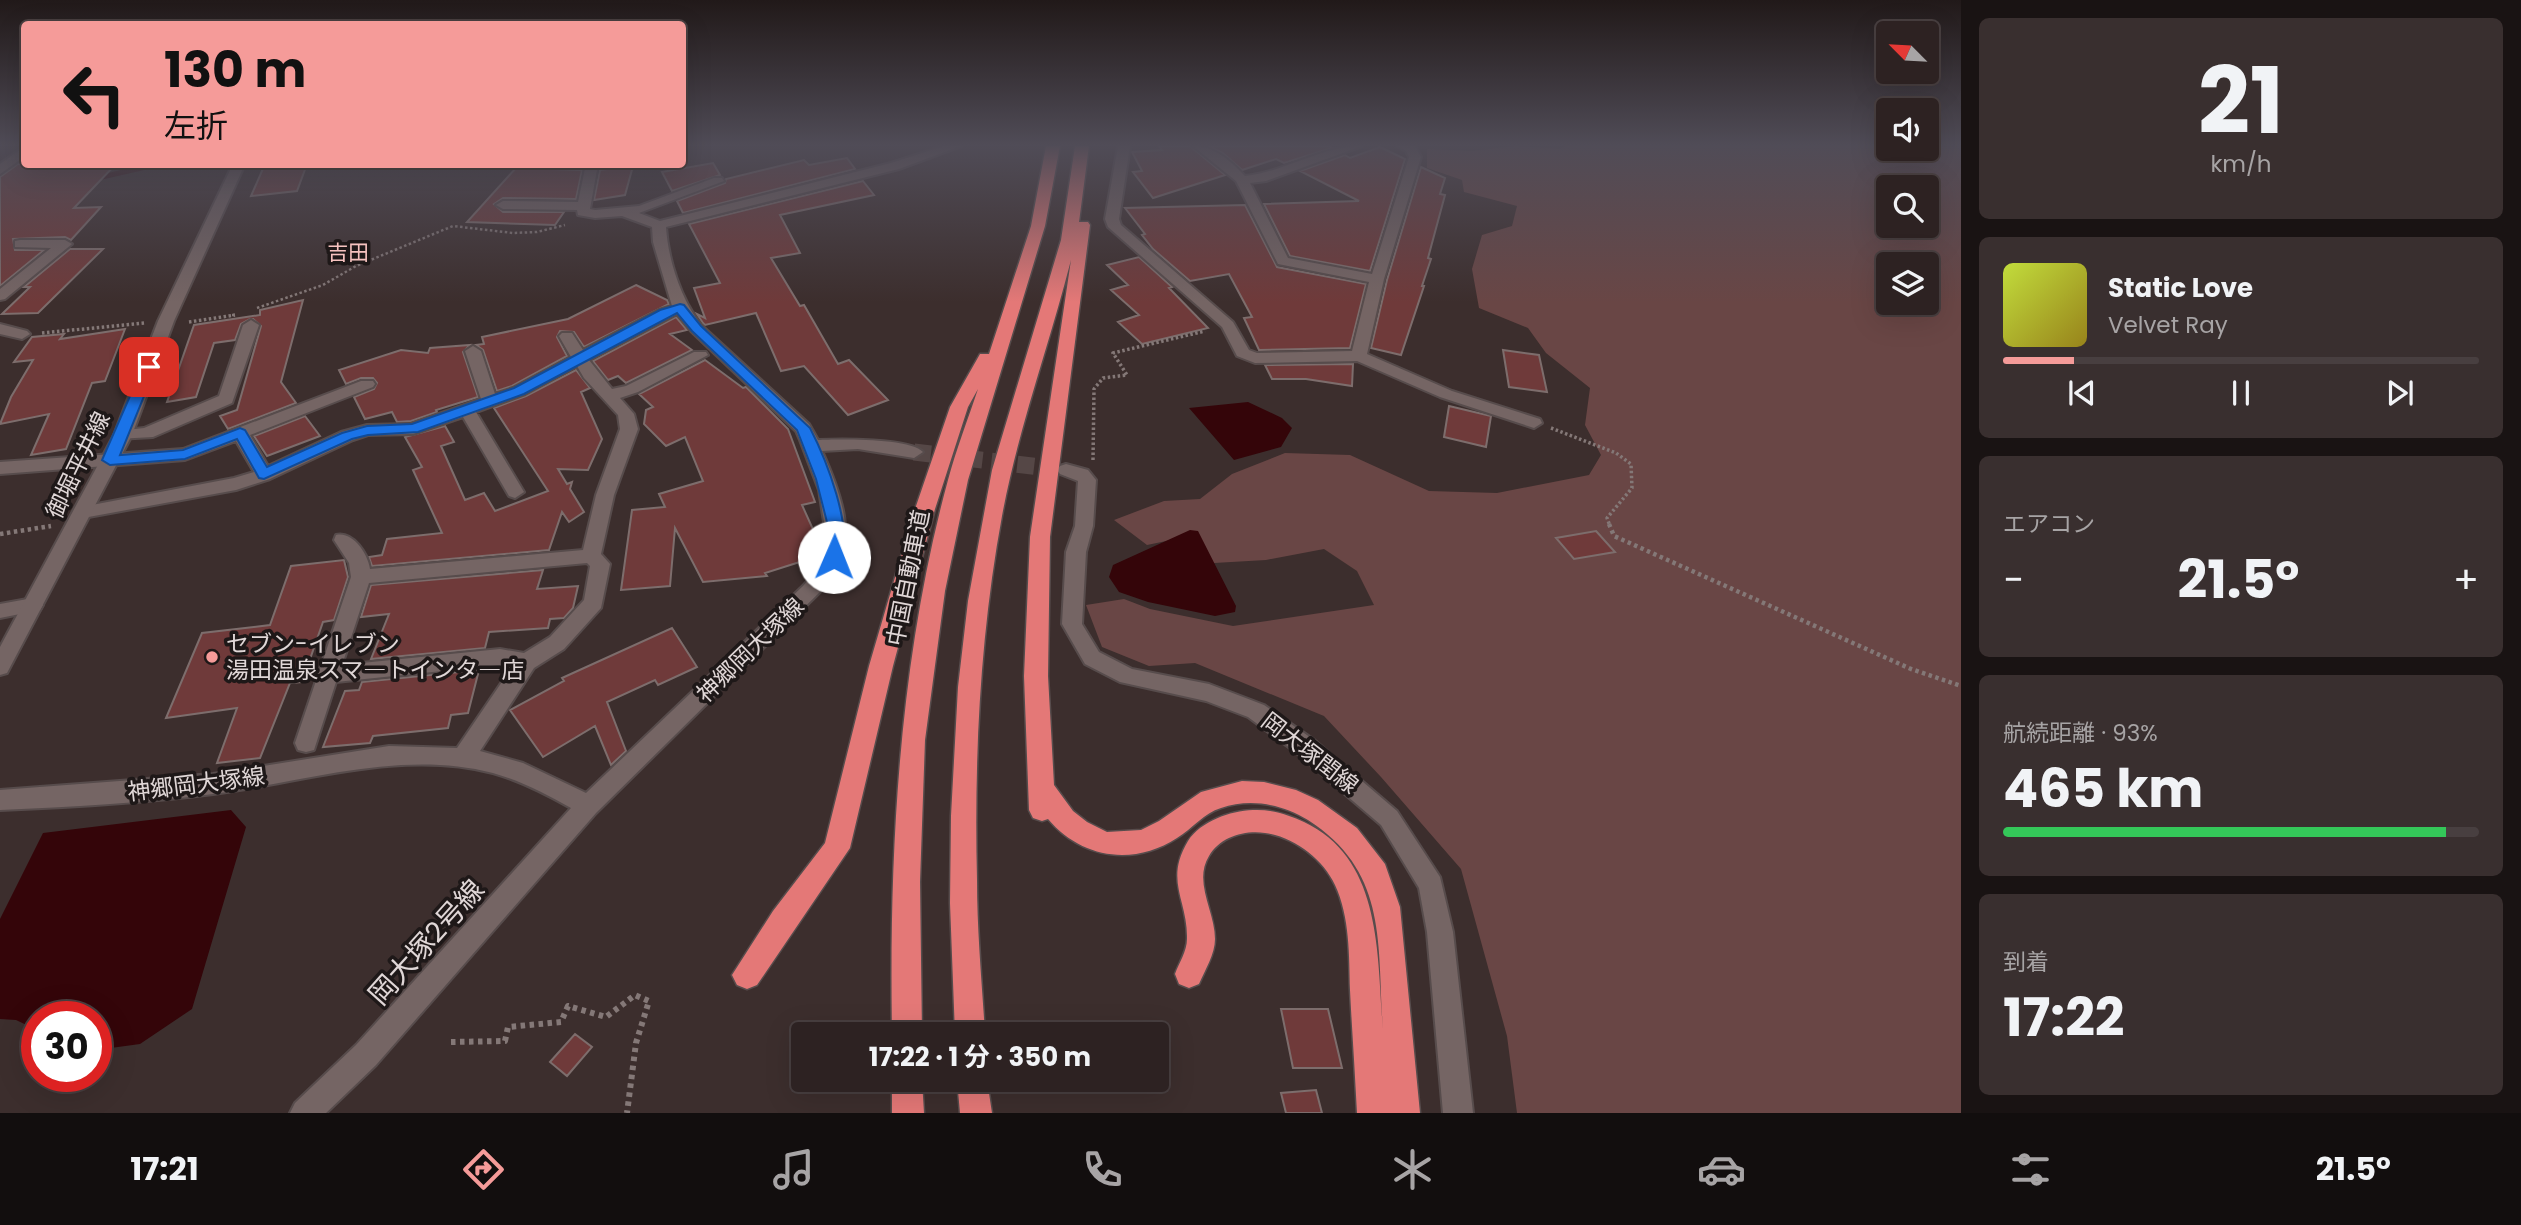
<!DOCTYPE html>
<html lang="ja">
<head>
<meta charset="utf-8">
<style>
	:root { --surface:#2d2222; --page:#392f2f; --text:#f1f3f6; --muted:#a7a4a5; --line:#483f40; --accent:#f59b99 }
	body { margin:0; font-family:Poppins,"Noto Sans JP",sans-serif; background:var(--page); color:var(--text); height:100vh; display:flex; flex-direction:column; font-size:26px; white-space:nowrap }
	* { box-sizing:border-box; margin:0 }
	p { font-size:23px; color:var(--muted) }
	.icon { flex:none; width:38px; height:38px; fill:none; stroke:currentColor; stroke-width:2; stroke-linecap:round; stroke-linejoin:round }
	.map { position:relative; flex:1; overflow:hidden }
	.drawer { display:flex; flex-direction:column; gap:18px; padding:18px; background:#191313; width:560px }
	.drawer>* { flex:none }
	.banner { position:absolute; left:21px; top:21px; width:665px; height:147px; border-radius:7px; box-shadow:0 7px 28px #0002,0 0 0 2px var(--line); background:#f59b99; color:#111; overflow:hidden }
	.needle { width:46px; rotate:294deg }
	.controls { position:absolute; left:1876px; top:21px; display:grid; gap:14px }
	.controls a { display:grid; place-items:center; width:63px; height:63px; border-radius:7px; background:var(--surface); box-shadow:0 7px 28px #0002,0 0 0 2px var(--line); font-size:35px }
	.speed { position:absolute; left:21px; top:1001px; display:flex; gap:14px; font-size:35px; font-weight:700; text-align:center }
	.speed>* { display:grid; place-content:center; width:91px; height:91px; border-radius:50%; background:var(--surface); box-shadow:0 7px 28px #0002,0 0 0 2px var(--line); line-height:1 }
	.speed .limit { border:10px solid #d22; background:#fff; color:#111 }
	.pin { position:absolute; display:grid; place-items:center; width:60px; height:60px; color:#fff; margin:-30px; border-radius:14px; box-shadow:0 4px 10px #0006 }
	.me { position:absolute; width:77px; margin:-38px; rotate:1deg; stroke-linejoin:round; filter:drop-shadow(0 0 5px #0008) }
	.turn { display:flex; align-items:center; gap:24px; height:147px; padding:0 28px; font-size:32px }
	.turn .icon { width:91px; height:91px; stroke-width:2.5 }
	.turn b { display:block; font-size:49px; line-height:60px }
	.big { font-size:52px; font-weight:700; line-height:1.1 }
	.drawer .tile { flex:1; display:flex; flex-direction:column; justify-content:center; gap:10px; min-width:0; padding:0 24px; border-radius:10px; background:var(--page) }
	.drawer .dial { align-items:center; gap:0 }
	.dial b { font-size:91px; line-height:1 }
	.song { display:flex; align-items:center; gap:21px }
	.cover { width:84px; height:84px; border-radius:10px; background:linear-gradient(135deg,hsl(70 70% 55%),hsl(50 70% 35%)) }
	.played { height:7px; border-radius:4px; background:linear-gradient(90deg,var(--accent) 15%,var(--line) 15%) }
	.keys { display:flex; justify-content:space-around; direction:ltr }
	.heat { display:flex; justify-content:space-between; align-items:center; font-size:38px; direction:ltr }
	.charge { height:10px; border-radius:5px; background:linear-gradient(90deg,#34c759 93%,var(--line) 0) }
	.trip { position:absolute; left:791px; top:1022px; width:378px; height:70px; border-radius:7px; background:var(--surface); box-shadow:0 7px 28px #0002,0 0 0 2px var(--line); font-weight:700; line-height:70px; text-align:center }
	.tab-bar { display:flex; height:112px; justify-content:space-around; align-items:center; background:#120e0e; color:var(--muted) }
	.tab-bar .icon { width:49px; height:49px }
	.tab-bar .on { color:var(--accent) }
	.tab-bar b { font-size:32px; color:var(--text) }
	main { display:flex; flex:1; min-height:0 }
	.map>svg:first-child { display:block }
</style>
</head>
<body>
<main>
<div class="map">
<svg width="1961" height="1113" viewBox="0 0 1961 1113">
	<rect width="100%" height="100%" fill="#3c2e2d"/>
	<path fill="#694645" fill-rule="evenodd" d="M1515 146 1560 149 1566 146H1888V149L1961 146V1113H1517L1507 1036 1461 869 1381 777 1324 716 1195 663 1149 666 1102 647 1086 605 1124 599 1150 609 1233 626 1374 605 1357 571 1324 549 1266 560 1214 563 1176 539 1147 545 1114 520 1164 501 1200 499 1232 474 1285 453 1350 455 1429 491 1497 493 1589 475 1601 455 1585 425 1590 388 1546 353 1528 328 1479 308 1472 269 1482 235 1512 226 1517 206 1464 192 1462 180 1427 168V149L1472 151ZM1888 187H1927V226H1888ZM1888 264H1927V303H1888Z"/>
	<path fill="#340509" d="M1248 402 1282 418 1292 428 1281 447 1234 460 1189 408Z
		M1190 530 1198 531 1236 606 1235 612 1215 616 1148 602 1119 592 1109 577 1113 565Z
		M231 810 246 827 192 1009 140 1044 96 1050V1017H37V1030L16 1020 0 1019V919L43 833Z"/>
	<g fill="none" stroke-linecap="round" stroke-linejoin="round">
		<path stroke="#340509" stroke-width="5" d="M93 179 159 164"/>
	</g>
	<path fill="#6f3a3a" stroke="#7d6d6c" stroke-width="2" d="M1159 146H1190L1225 175 1153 198 1133 172 1142 171 1132 152 1162 150Z
		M1208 146H1329L1332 148 1284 163 1276 159 1242 170 1223 153Z
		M1380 147 1405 159 1370 271 1290 256 1264 204 1359 201 1300 171 1345 155 1350 158Z
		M847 158 855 169 683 213 677 201 725 183 726 179 804 160 809 165Z
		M713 163 720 175 672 191 662 172Z
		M18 164H116L74 208 101 207 71 240 65 237 13 239 15 250H44L0 286V177Z
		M265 164H307L297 191 251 196Z
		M633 166 625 195 594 200 600 170Z
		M1421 167 1445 178 1440 194 1445 195 1428 258 1431 259 1422 286H1424L1401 355 1371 348 1387 280Z
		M516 168 582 170 576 199 503 198 494 204 503 212H564L555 225 467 222Z
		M863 181 874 195 780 215 800 253 771 258 800 306 804 305 838 364 849 360 888 400 848 415 804 366 781 371 756 313 705 325 703 323 697 314 705 318 694 288 720 283 689 224Z
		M1245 205 1277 267 1366 284 1350 348 1259 350 1244 318 1252 317 1229 274 1190 281 1153 249 1142 235 1145 234 1125 208Z
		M70 249H103L38 313 2 314 30 287H24Z
		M1139 257 1172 287 1169 288 1208 328 1142 344 1118 322 1139 315 1111 290 1128 285 1107 265Z
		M636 285 667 300 669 304 584 347 574 332 560 331 557 337 567 356 512 386 497 391 483 350 476 345 484 344 482 337 568 319Z
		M303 300 281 382 296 403 228 429 220 416 237 410 261 326 252 318 241 324 235 340 214 343 196 397 167 402 194 325 260 315V310Z
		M676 317 687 330 670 334 692 350 626 383 618 376 608 380 593 361Z
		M125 329 105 381 92 383 66 449 31 455 49 414 0 424 11 397 33 360 14 362 32 337 64 334 60 339Z
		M470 345 463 352 478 397 436 410 437 412 411 421 397 422 392 412 365 419 354 397 374 389 377 383 373 378H361L346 384 339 370 401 350 428 353 430 348Z
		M1503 350 1539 355 1547 392 1509 387Z
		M705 360 743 388 746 387 788 429 815 502 802 505 821 547 806 551 809 559 765 573 767 576 703 582 675 528 670 586 621 590 632 510 665 507 659 494 703 481 685 437 666 446 644 424 646 410 653 407 639 394Z
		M1353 364 1352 386 1306 379H1272L1265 365Z
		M576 370 590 388 581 392 602 439 588 470 558 469 567 484 572 482 570 489 584 512 569 522 562 512 549 550 372 566 369 557 382 555 387 539 442 533 413 470 422 467 405 437 445 426 454 442 441 446 465 500 484 493 495 511 548 491 494 408 526 396Z
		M1449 406 1491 416 1486 447 1444 437Z
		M305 416 320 436 267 456 254 436Z
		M1596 531 1615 552 1574 559 1556 538Z
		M344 560 348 577 334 620 323 622 302 682 290 683 260 758 217 763 237 708 166 718 202 633 270 625 291 566Z
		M543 570 537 589 578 586 573 608 564 618 550 619 548 628 489 632 485 648 371 659 389 614 361 617 371 585Z
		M672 628 697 667 658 685 655 680 607 702 626 751 611 765 595 726 543 757 510 710 564 681 562 678Z
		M479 670 468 713 451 715 448 728 373 736 370 743 323 747 345 691 359 690 362 682Z
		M1281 1009H1328L1342 1068H1293Z
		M575 1034 592 1047 567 1076 550 1062Z
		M1316 1090 1322 1113H1286L1281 1093Z"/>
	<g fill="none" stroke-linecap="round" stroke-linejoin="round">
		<path stroke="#554746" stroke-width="17" stroke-dasharray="17 9" stroke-linecap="butt" d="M914 452 1066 470"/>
		<defs>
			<path id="minor" d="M944 146H961L899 169 666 227C668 260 681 299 701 325L809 424 818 440C838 439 911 438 923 452L914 458 858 449 822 451C841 493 860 543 829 583L596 813 376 1065 326 1113H290L295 1103 356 1045 571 808C546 794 521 781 493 773 401 749 305 782 213 794 143 803 71 807 0 810V790L213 774 389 746 457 748 512 667 500 665 336 682 314 750 306 752 298 750 295 743 351 577 349 563 334 540 336 535C353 531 368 554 370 569L583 550 596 495 620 429 618 415 584 378 577 366 525 394 476 412 524 492 515 498 509 496 463 417 413 434 368 435 353 440 270 479 236 490 83 518 76 516 74 512 76 508 234 478 254 472 236 441 185 460 0 474V462L183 449 361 381H373L375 384 373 387 250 435 268 466 341 432 367 425 411 424 481 399 465 351 473 346 481 351 495 394 513 388 571 357 559 336 562 333H572L583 350 659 310 672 306 653 242 652 227 622 216 595 218 578 215 577 210 503 209 496 205 503 201 578 202 586 164H598L590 209 595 210 639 206 714 178H722L724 181 639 213 660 221 891 163ZM677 314 691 331 796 431 800 440 819 490 827 541 822 564 803 586 586 793 523 763 480 751 534 668 564 649 601 608 610 564 601 554 614 495 638 429 634 414 620 398 638 392 708 355 706 352H694L626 386 612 389 589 360ZM587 563 590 566 584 600 550 637 524 653 500 649 342 665 369 583Z
				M1118 146H1130L1119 219 1121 225 1233 322 1249 350 1257 353 1352 351 1369 282 1278 264 1236 181 1193 146C1214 146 1231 161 1245 176 1285 172 1321 146 1362 146L1266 181 1250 183 1288 258 1372 274 1409 157 1406 151 1397 146H1415L1421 157 1384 279 1367 354 1452 391 1540 419 1542 423 1534 428 1440 397 1357 361 1255 363 1237 356 1222 327 1108 227 1105 219Z
				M24 147V157L0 174V164Z
				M20 240H65L72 244 5 299 0 300V289L51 248 15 247V241Z
				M251 320 259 325 232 403 153 437 117 439 114 435 117 431 144 428 219 396 243 325Z
				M0 324 27 331 30 334 22 339 0 334Z
				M1066 464 1088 470 1096 480 1093 526 1086 552 1082 624 1099 652 1132 669 1209 684 1264 705 1314 740 1397 811 1440 877 1453 932 1473 1113H1443L1427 932 1419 888 1381 825 1298 754 1248 717 1206 701 1120 682 1085 664 1062 624 1066 552 1075 526 1078 481 1060 474 1057 470 1060 466Z
				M33 598 40 600 43 605 40 610 0 618V604Z"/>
			<path id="tertiary" d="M233 164H245L174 321 132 435 7 673 0 675V647L114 435 158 321Z"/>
			<path id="motorway" d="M1046 146H1060L1045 226 968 480 945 591 925 740 920 882 922 1034H892C889 849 899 660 948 480 956 450 968 419 978 389L968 407 935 509 893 666 850 848 757 985 747 989 737 985 732 975 773 911 825 843 869 666 915 509 950 407 980 354H989L1031 226Z
				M1075 146H1089L1079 222H1088L1090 225 1050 537 1048 676 1054 785 1073 811 1087 822 1107 832 1141 830 1159 821 1201 792 1242 781 1264 782 1296 790 1318 800 1357 828 1385 864 1400 907 1420 1113H1357C1355 1072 1352 1031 1350 990 1349 956 1350 917 1335 885 1323 859 1294 837 1265 833 1244 830 1220 837 1209 856 1193 882 1215 911 1215 939 1215 954 1205 970 1199 984L1189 988 1179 984 1175 974C1179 963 1187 951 1187 939 1188 900 1164 881 1188 841 1201 821 1230 811 1253 810 1271 809 1289 815 1304 822 1383 859 1377 956 1383 1030 1377 945 1389 872 1308 820 1282 804 1250 798 1221 808 1204 813 1192 829 1177 838 1134 866 1082 859 1048 819L1042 821 1033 818 1029 810 1024 676 1030 537 1071 260C1049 346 1018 429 1002 516 980 635 974 759 977 880 977 932 982 983 985 1034H955L950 903 951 816 958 687 968 601 992 470 1061 240Z
				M892 1080H922L924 1113H892Z
				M957 1080H987L992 1113H960Z"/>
		</defs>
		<use href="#minor" stroke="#574c4c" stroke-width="4"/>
		<use href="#tertiary" stroke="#574c4c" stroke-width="4"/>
		<use href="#motorway" stroke="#574c4c" stroke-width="3"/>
		<path stroke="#847877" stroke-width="2.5" stroke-dasharray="2.5 2.5" stroke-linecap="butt" d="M257 308 323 285 356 266 453 226 513 233 537 232 565 225
			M232 315H235"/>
		<path stroke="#847877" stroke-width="3.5" stroke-dasharray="2.5 2.5" stroke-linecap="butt" d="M189 322 235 315
			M42 333 145 323
			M1551 428 1616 453 1631 464 1632 488 1607 518 1610 526
			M1093 460 1094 389 1103 378 1127 375 1113 353 1205 331"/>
		<path stroke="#847877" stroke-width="4.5" stroke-dasharray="3.5 3.5" stroke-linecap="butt" d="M1609 524 1614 536 1911 669 1961 686
			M0 534 51 526"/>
		<path stroke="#847877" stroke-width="6" stroke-dasharray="4.5 4.5" stroke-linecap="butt" d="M451 1042 505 1041 508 1027 561 1022 568 1006 606 1017 635 995 649 1001 636 1043 627 1113"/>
		<use href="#minor" fill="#756564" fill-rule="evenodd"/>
		<use href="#tertiary" fill="#756564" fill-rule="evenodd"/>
		<use href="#motorway" fill="#e47877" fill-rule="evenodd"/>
	</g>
	<linearGradient id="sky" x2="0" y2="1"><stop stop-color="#211919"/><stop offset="0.48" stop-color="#504c57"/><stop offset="1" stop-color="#504c57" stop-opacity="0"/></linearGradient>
	<rect width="1961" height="302" fill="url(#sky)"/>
	<path fill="#1a73e8" stroke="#114b97" stroke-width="2" d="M680 304 684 305 701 326 810 428C825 457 855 530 840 561H829L826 557 829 530 816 479 797 430 692 331 677 313 524 394 418 432 368 435 352 439 264 479 259 478 237 439 185 459 110 465 102 460 144 364 149 363 156 367 120 455 183 450 240 428 245 430 267 467 342 433 367 426 412 424 514 388 660 310Z"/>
	<circle fill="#f59b99" stroke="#1e1818" stroke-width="2.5" cx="212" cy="657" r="7"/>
	<g text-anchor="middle" stroke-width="7" stroke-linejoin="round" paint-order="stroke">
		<g font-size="21" fill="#f6c2bf" stroke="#1e1818">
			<text x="348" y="260">吉田</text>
		</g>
		<g font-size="23" fill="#e0d7d7" stroke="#1e1818">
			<text transform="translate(78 465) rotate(-64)" y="8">御堀平井線</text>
			<text transform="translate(908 578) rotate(-79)" y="8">中国自動車道</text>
			<text transform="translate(750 650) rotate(-44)" y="8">神郷岡大塚線</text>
			<text transform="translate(1310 753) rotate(38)" y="8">岡大塚閏線</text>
			<text transform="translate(196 784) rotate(-7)" y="8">神郷岡大塚線</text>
		</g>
		<g font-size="23" fill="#e0d7d7" stroke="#1e1818" text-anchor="start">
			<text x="226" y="652">セブン-イレブン<tspan x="226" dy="26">湯田温泉スマ―トインタ―店</tspan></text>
		</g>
		<g font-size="28" fill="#e0d7d7" stroke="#1e1818">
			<text transform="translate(426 942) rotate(-48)" y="10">岡大塚2号線</text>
		</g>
	</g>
</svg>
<div class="controls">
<a><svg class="needle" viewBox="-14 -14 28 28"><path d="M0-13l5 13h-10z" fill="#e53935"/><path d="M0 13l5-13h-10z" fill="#a7a4a5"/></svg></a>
<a><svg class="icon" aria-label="sound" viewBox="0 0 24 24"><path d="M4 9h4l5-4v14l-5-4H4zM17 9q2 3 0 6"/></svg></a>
<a><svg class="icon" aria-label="search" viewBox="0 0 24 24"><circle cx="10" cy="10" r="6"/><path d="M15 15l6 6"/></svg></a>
<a><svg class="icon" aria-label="layers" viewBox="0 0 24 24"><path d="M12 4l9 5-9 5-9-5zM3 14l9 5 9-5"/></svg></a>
</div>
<div class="speed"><div class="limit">30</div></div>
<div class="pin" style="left:149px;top:367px;background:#d93025"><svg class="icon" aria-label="arrive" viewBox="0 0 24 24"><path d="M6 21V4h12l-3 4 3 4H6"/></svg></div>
<svg class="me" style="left:834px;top:557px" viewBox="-20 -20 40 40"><circle r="19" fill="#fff"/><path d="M0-13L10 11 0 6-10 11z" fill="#1a73e8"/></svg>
<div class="trip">17:22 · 1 分 · 350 m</div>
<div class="banner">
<div class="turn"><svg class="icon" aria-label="left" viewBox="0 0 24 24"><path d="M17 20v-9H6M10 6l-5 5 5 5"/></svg><div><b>130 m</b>左折</div></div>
</div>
</div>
<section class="drawer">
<div class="tile dial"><b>21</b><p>km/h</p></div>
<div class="tile">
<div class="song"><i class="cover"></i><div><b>Static Love</b><p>Velvet Ray</p></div></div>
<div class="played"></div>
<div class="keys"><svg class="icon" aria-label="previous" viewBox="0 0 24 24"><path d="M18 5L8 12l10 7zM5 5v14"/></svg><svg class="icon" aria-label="pause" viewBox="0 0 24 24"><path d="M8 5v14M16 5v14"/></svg><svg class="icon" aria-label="next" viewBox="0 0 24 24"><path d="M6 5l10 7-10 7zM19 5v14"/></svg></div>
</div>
<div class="tile"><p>エアコン</p>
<div class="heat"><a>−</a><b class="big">21.5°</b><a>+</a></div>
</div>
<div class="tile"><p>航続距離 · 93%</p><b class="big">465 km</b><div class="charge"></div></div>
<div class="tile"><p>到着</p><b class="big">17:22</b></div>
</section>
</main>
<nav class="tab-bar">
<b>17:21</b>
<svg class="icon on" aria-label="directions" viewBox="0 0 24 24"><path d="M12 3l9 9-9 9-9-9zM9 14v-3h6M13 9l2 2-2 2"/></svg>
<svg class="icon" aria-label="music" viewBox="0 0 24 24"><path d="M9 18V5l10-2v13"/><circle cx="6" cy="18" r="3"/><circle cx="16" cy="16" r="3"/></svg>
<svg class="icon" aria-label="phone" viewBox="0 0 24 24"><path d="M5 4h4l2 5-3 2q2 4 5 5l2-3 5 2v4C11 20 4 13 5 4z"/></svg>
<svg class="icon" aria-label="climate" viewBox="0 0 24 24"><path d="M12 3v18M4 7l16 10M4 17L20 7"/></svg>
<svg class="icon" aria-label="car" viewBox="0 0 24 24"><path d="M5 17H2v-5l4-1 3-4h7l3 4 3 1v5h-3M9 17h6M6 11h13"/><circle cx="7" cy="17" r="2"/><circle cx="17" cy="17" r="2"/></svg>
<svg class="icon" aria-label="filters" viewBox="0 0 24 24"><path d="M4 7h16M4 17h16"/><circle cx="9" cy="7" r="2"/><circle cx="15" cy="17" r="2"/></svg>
<b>21.5°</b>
</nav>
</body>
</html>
